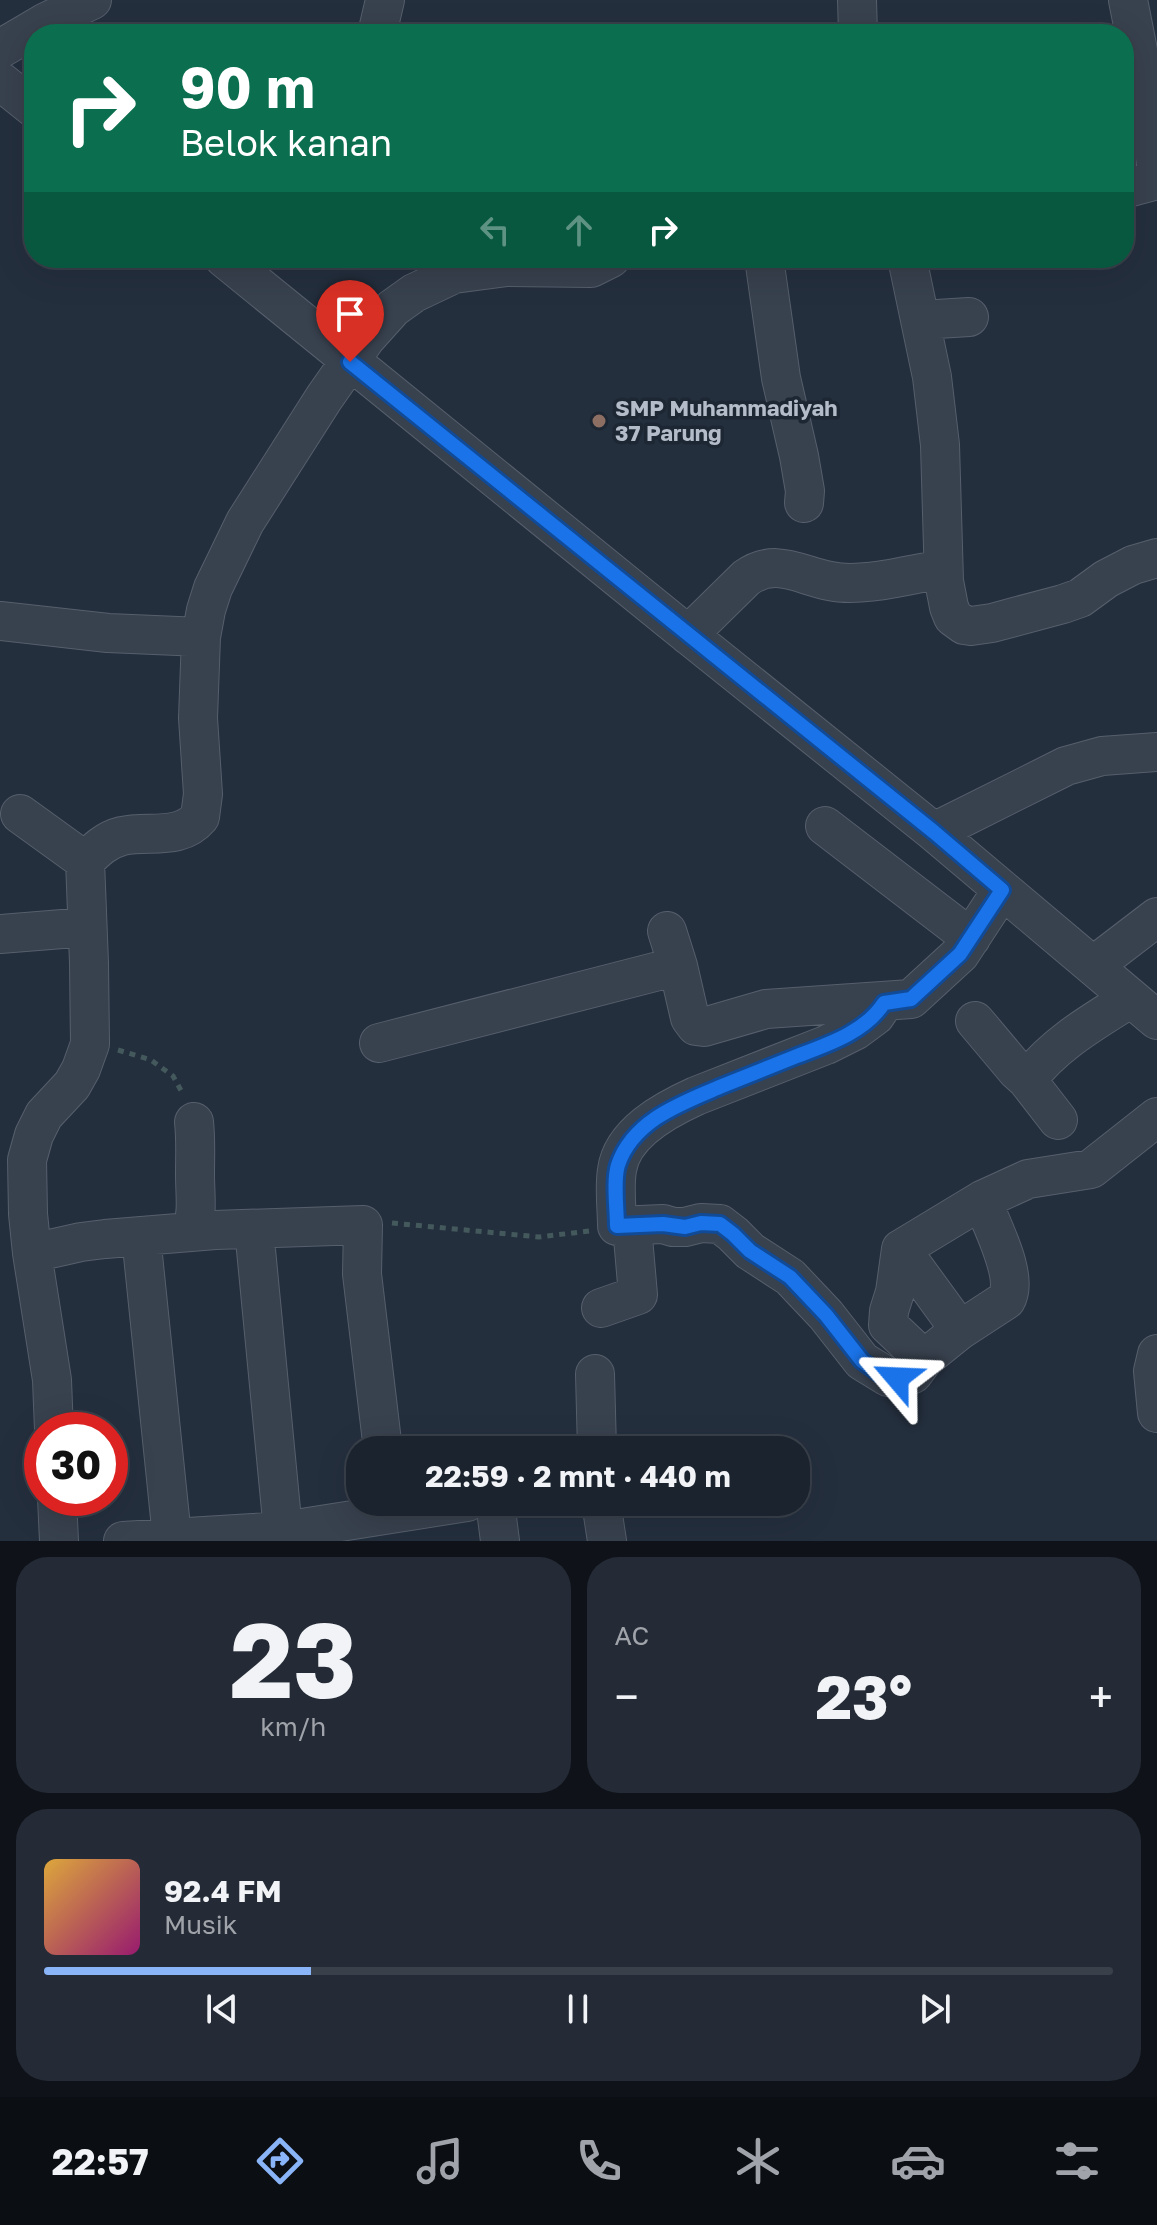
<!DOCTYPE html>
<html lang="id">
<head>
<meta charset="utf-8">
<style>
	:root { --surface:#1b232e; --page:#242b36; --text:#f1f3f6; --muted:#a0a4aa; --line:#39404a; --accent:#8ab4f8 }
	body { margin:0; font-family:"Golos Text",sans-serif; background:var(--page); color:var(--text); height:100vh; display:flex; flex-direction:column; font-size:30px; white-space:nowrap }
	* { box-sizing:border-box; margin:0 }
	p { font-size:26px; color:var(--muted) }
	.icon { flex:none; width:44px; height:44px; fill:none; stroke:currentColor; stroke-width:2; stroke-linecap:round; stroke-linejoin:round }
	.map { position:relative; height:1541px; overflow:hidden }
	.side { display:flex; flex-direction:column; gap:16px; padding:16px; background:#0f1319; flex:1 }
	.side>* { flex:none }
	.guide { position:absolute; left:24px; top:24px; width:1110px; height:244px; border-radius:32px; box-shadow:0 8px 32px #0002,0 0 0 2px var(--line); background:#0b6e4f; color:#fff; overflow:hidden }
	.speed { position:absolute; left:24px; top:1412px; display:flex; gap:16px; font-size:40px; font-weight:700; text-align:center }
	.speed>* { display:grid; place-content:center; width:104px; height:104px; border-radius:50%; background:var(--surface); box-shadow:0 8px 32px #0002,0 0 0 2px var(--line); line-height:1 }
	.speed .limit { border:12px solid #d22; background:#fff; color:#111 }
	.pin { position:absolute; display:grid; place-items:center; width:68px; height:68px; color:#fff; margin:-82px -34px; border-radius:50% 50% 50% 0; rotate:-45deg; box-shadow:0 0 8px #0007 }
	.pin .icon { rotate:45deg }
	.me { position:absolute; width:88px; margin:-44px; rotate:296deg; stroke-linejoin:round; filter:drop-shadow(0 0 6px #0008) }
	.turn { display:flex; align-items:center; gap:28px; height:168px; padding:0 24px; font-size:36px }
	.turn .icon { width:104px; height:104px; stroke-width:2.5 }
	.turn b { display:block; font-size:56px; line-height:68px }
	.lanes { display:flex; align-items:center; height:76px; padding:0 24px; background:#0003; justify-content:center; gap:40px; direction:ltr }
	.lanes .off { opacity:.35 }
	.big { font-size:60px; font-weight:700; line-height:1.1 }
	.side .tile { flex:1; display:flex; flex-direction:column; justify-content:center; gap:12px; min-width:0; padding:0 28px; border-radius:32px; background:var(--page) }
	.side .dial { align-items:center; gap:0 }
	.dial b { font-size:104px; line-height:1 }
	.song { display:flex; align-items:center; gap:24px }
	.cover { width:96px; height:96px; border-radius:12px; background:linear-gradient(135deg,hsl(40 70% 55%),hsl(320 70% 35%)) }
	.played { height:8px; border-radius:4px; background:linear-gradient(90deg,var(--accent) 25%,var(--line) 25%) }
	.keys { display:flex; justify-content:space-around; direction:ltr }
	.heat { display:flex; justify-content:space-between; align-items:center; font-size:44px; direction:ltr }
	.side .tiles { flex:1; display:grid; gap:16px; grid-template-columns:1fr 1fr }
	.tile:last-child { grid-column:span 2 }
	.trip { position:absolute; left:346px; top:1436px; width:464px; height:80px; border-radius:32px; background:var(--surface); box-shadow:0 8px 32px #0002,0 0 0 2px var(--line); font-weight:700; line-height:80px; text-align:center }
	.dock { display:flex; height:128px; justify-content:space-around; align-items:center; background:#0b0e12; color:var(--muted) }
	.dock .icon { width:56px; height:56px }
	.dock .selected { color:var(--accent) }
	.dock b { font-size:36px; color:var(--text) }
	.map>svg:first-child { display:block }
</style>
</head>
<body>
<div class="map">
<svg width="1157" height="1541" viewBox="0 0 1157 1541">
	<rect width="100%" height="100%" fill="#242f3e"/>
	<g fill="none" stroke-linecap="round" stroke-linejoin="round">
		<defs>
			<path id="minor" d="M857 0 858 34
				M1128 0 1147 96 1157 172
				M377 34 385 0
				M0 49 46 22 92 0
				M0 81 34 108
				M1124 189 1157 180
				M224 258 671 621 934 832 1157 1020
				M764 258 781 378 799 456 805 491 804 503
				M907 258 932 377 940 445 944 581 949 607 953 617 964 625 971 626 992 623 1063 604 1080 598 1106 579 1133 565 1157 558
				M921 320 969 317
				M0 621 108 633 201 637
				M688 635 746 578C775 557 799 575 830 581 863 588 910 574 943 569
				M20 814 85 861
				M825 826 971 938
				M934 832 1066 766 1102 756 1157 752
				M667 931 678 966 690 1018 696 1026 704 1027 766 1009 911 999 960 954 1002 890
				M0 934 87 927
				M1093 966 1157 917
				M884 1003 875 1016 856 1030 826 1045 696 1096C665 1110 622 1133 617 1170 614 1188 617 1209 617 1226L663 1224 673 1227H685L701 1223 720 1224 733 1234 750 1251 790 1277 826 1315 862 1361 888 1377 903 1378 913 1374 924 1359 960 1330 1006 1300C1020 1277 991 1225 982 1200
				M975 1021 1017 1071 1027 1080C1054 1044 1093 1022 1131 998
				M379 1043 678 966
				M1027 1080 1058 1120
				M254 1229 284 1541
				M192 1232C198 1209 195 1196 195 1174 195 1156 196 1140 194 1122
				M141 1236 172 1537
				M901 1249 895 1292 889 1311 888 1325 924 1359
				M32 1253 81 1242 105 1239 215 1230 363 1225 362 1274 383 1450
				M601 1308 638 1295 632 1226
				M960 1330 901 1249 982 1200 1028 1179 1091 1169 1157 1117
				M1157 1354 1153 1371 1157 1413
				M595 1374 597 1450
				M54 1430 52 1380 32 1253 28 1214 27 1160 34 1135 44 1115 72 1085 81 1069 90 1044 89 963 85 861C96 850 106 840 122 836 149 830 180 841 200 817L203 794 198 718 201 637 206 610 213 588 245 522 324 398 366 338 393 308 414 293 454 274 507 267 591 268 611 258
				M57 1498 59 1541
				M495 1502 500 1541
				M601 1502 607 1541
				M123 1541 283 1531 467 1502"/>
		</defs>
		<use href="#minor" stroke="#565f6c" stroke-width="40"/>
		<path stroke="#44595c" stroke-width="5" stroke-dasharray="6 6" stroke-linecap="butt" d="M118 1050 151 1060 173 1076 183 1094
			M392 1223 539 1237 589 1231"/>
		<use href="#minor" stroke="#38414e" stroke-width="38"/>
	</g>
	<g fill="none" stroke-linecap="round" stroke-linejoin="round">
		<defs>
			<path id="route" d="M350 362 934 832 1002 890 960 954 911 999 884 1003C865 1032 829 1044 797 1056 772 1066 747 1076 722 1086 682 1103 633 1120 618 1165 613 1181 617 1209 617 1226L663 1224 685 1227 701 1223 720 1224 733 1234 750 1251 790 1277 826 1315 862 1361 880 1374 897 1378"/>
		</defs>
		<use href="#route" stroke="#114b97" stroke-width="20"/>
		<use href="#route" stroke="#1a73e8" stroke-width="14"/>
	</g>
	<circle fill="#8d6e63" stroke="#1d2633" stroke-width="3" cx="599" cy="421" r="8"/>
	<g text-anchor="middle" stroke-width="7" stroke-linejoin="round" paint-order="stroke">
		<g font-size="22" font-weight="bold" fill="#b4bcc9" stroke="#1d2633" text-anchor="start">
			<text x="615" y="416">SMP Muhammadiyah<tspan x="615" dy="25">37 Parung</tspan></text>
		</g>
	</g>
</svg>
<div class="speed"><div class="limit">30</div></div>
<div class="pin" style="left:350px;top:362px;background:#d93025"><svg class="icon" aria-label="arrive" viewBox="0 0 24 24"><path d="M6 21V4h12l-3 4 3 4H6"/></svg></div>
<svg class="me" style="left:897px;top:1378px" viewBox="-20 -20 40 40"><path d="M0-17L14 15 0 8-14 15z" fill="#1a73e8" stroke="#fff" stroke-width="4"/></svg>
<div class="trip">22:59 · 2 mnt · 440 m</div>
<div class="guide">
<div class="turn"><svg class="icon" aria-label="right" viewBox="0 0 24 24"><path d="M7 20v-9h11M14 6l5 5-5 5"/></svg><div><b>90 m</b>Belok kanan</div></div>
<div class="lanes"><svg class="icon off" aria-label="left" viewBox="0 0 24 24"><path d="M17 20v-9H6M10 6l-5 5 5 5"/></svg><svg class="icon off" aria-label="ahead" viewBox="0 0 24 24"><path d="M12 20V5M6 11l6-6 6 6"/></svg><svg class="icon" aria-label="right" viewBox="0 0 24 24"><path d="M7 20v-9h11M14 6l5 5-5 5"/></svg></div>
</div>
</div>
<section class="side">
<div class="tiles">
<div class="tile dial"><b>23</b><p>km/h</p></div>
<div class="tile"><p>AC</p>
<div class="heat"><a>−</a><b class="big">23°</b><a>+</a></div>
</div>
<div class="tile">
<div class="song"><i class="cover"></i><div><b>92.4 FM</b><p>Musik</p></div></div>
<div class="played"></div>
<div class="keys"><svg class="icon" aria-label="previous" viewBox="0 0 24 24"><path d="M18 5L8 12l10 7zM5 5v14"/></svg><svg class="icon" aria-label="pause" viewBox="0 0 24 24"><path d="M8 5v14M16 5v14"/></svg><svg class="icon" aria-label="next" viewBox="0 0 24 24"><path d="M6 5l10 7-10 7zM19 5v14"/></svg></div>
</div>
</div>
</section>
<nav class="dock">
<b>22:57</b>
<svg class="icon selected" aria-label="directions" viewBox="0 0 24 24"><path d="M12 3l9 9-9 9-9-9zM9 14v-3h6M13 9l2 2-2 2"/></svg>
<svg class="icon" aria-label="music" viewBox="0 0 24 24"><path d="M9 18V5l10-2v13"/><circle cx="6" cy="18" r="3"/><circle cx="16" cy="16" r="3"/></svg>
<svg class="icon" aria-label="phone" viewBox="0 0 24 24"><path d="M5 4h4l2 5-3 2q2 4 5 5l2-3 5 2v4C11 20 4 13 5 4z"/></svg>
<svg class="icon" aria-label="climate" viewBox="0 0 24 24"><path d="M12 3v18M4 7l16 10M4 17L20 7"/></svg>
<svg class="icon" aria-label="car" viewBox="0 0 24 24"><path d="M5 17H2v-5l4-1 3-4h7l3 4 3 1v5h-3M9 17h6M6 11h13"/><circle cx="7" cy="17" r="2"/><circle cx="17" cy="17" r="2"/></svg>
<svg class="icon" aria-label="filters" viewBox="0 0 24 24"><path d="M4 7h16M4 17h16"/><circle cx="9" cy="7" r="2"/><circle cx="15" cy="17" r="2"/></svg>
</nav>
</body>
</html>
